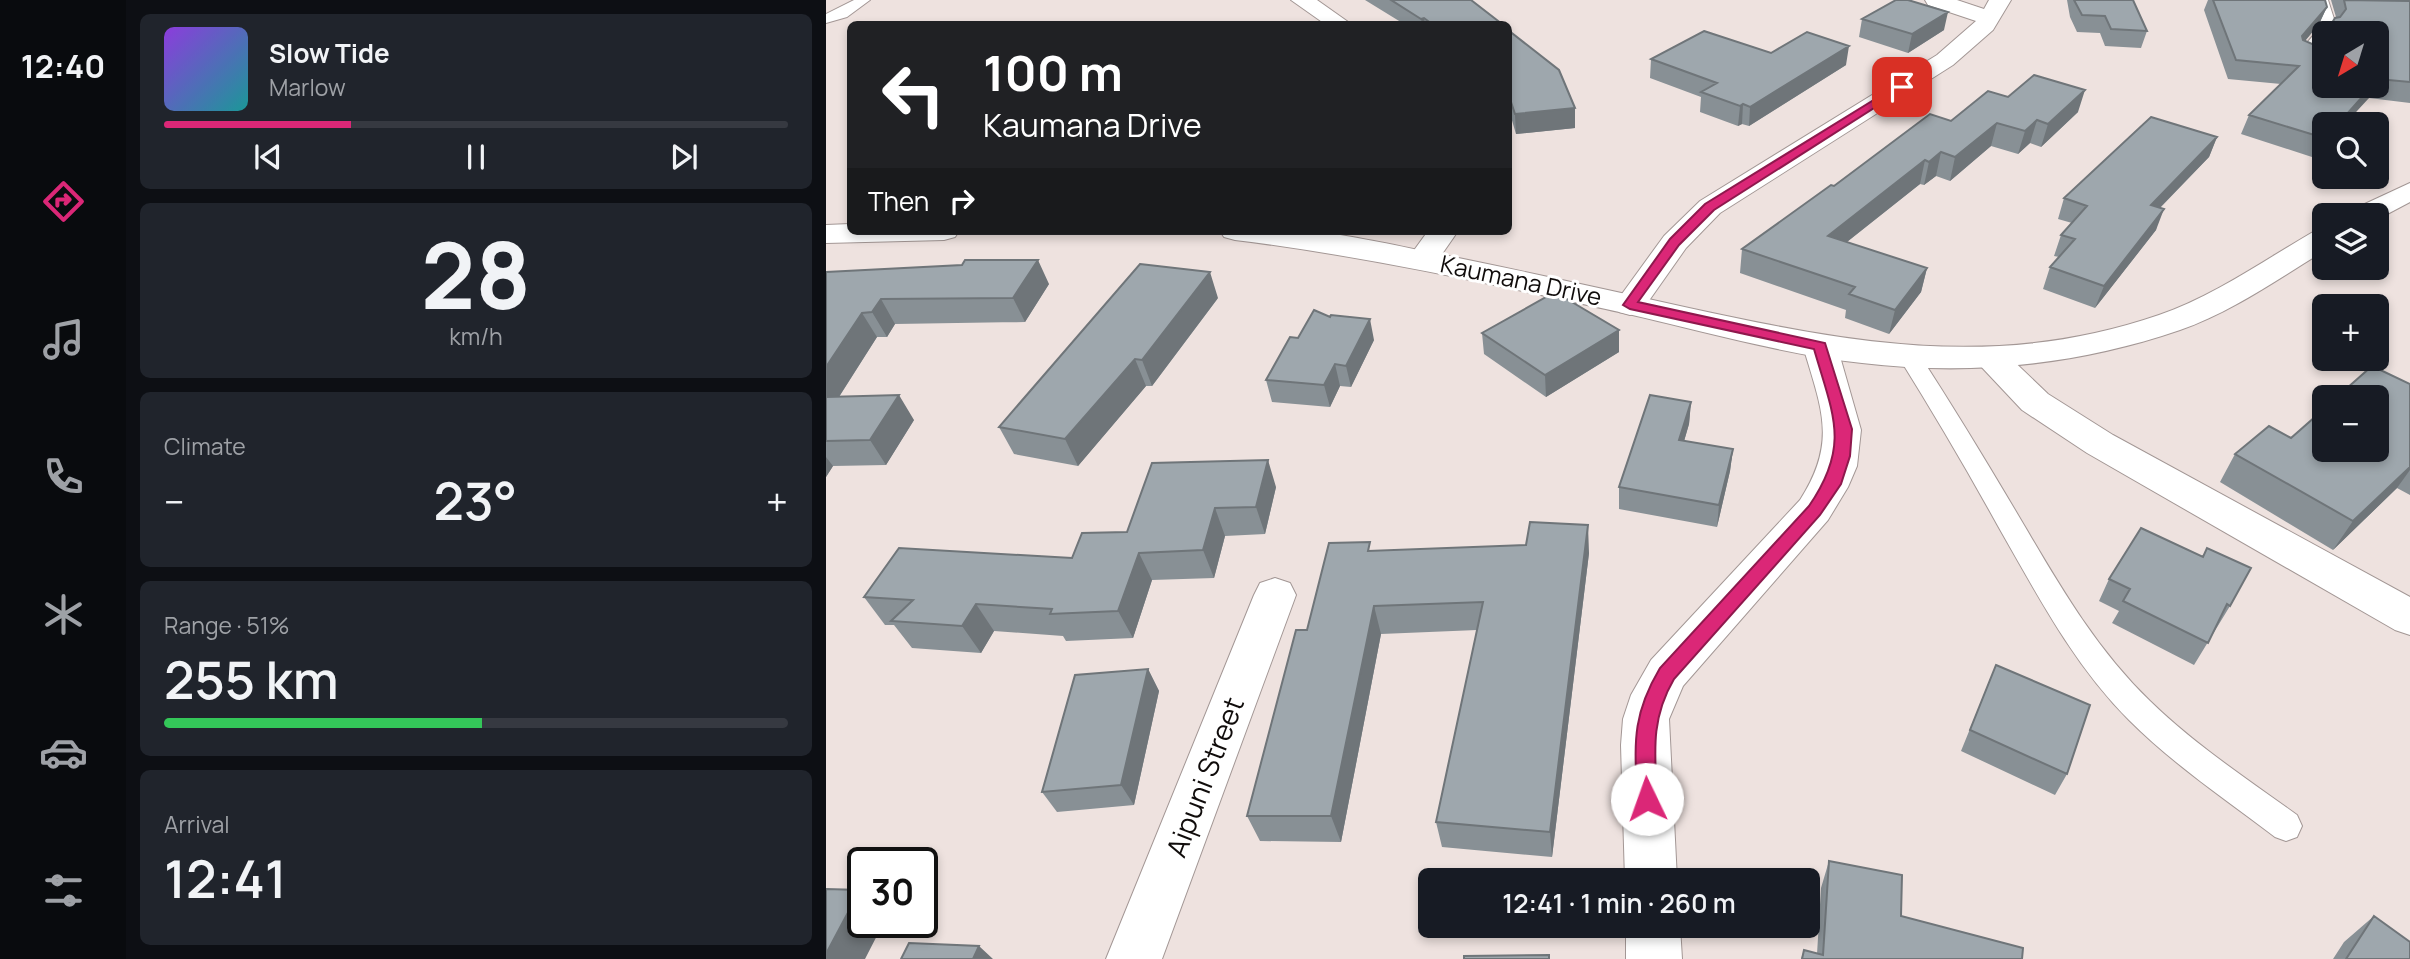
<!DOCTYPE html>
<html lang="en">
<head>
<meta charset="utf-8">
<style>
	:root { --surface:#171b24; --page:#20242c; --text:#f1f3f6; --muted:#9ea1a6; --line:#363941; --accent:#db2777 }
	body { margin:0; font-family:Manrope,sans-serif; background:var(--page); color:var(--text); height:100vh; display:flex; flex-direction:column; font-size:26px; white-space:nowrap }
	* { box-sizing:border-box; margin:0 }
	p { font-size:23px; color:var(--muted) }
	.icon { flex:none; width:38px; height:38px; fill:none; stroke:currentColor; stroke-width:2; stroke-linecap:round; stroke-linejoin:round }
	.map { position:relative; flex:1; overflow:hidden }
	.details { display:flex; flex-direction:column; gap:14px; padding:14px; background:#0d0f14; width:700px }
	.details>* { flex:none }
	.banner { position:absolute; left:21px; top:21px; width:665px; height:214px; border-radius:10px; box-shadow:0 4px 10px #0003; background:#202124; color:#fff; overflow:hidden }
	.needle { width:46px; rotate:218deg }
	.controls { position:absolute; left:1486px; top:21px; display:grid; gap:14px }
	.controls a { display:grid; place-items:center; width:77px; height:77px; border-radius:10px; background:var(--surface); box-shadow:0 4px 10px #0003; font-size:35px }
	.speed { position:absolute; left:21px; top:847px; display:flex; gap:14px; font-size:35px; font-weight:700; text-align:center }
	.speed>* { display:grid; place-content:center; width:91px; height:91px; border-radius:50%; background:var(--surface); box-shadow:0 4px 10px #0003; line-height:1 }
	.speed .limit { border:4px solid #111; border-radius:10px; background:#fff; color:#111 }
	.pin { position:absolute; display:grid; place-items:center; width:60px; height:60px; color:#fff; margin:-30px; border-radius:14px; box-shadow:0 4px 10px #0006 }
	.me { position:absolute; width:77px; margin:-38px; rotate:357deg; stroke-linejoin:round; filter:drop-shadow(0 0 5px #0008) }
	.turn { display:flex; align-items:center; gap:24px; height:147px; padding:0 21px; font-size:32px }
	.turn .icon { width:91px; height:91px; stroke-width:2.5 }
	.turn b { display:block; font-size:49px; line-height:60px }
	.then { display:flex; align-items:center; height:66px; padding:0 21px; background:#0003; gap:14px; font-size:26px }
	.big { font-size:52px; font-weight:600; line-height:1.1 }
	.details .tile { flex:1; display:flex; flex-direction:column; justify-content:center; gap:10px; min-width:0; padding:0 24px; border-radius:10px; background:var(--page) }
	.details .dial { align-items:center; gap:0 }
	.dial b { font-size:91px; line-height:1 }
	.song { display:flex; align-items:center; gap:21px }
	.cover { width:84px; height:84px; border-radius:10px; background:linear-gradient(135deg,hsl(270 70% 55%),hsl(180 70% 35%)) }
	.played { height:7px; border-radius:4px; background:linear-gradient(90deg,var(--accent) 30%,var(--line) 30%) }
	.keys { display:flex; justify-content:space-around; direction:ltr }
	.heat { display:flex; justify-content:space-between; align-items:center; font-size:38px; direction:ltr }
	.charge { height:10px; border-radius:5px; background:linear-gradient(90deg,#34c759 51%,var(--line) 0) }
	.trip { position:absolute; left:592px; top:868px; width:402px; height:70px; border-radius:10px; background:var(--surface); box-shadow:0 4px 10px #0003; font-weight:600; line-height:70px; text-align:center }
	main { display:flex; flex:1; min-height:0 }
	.tabs { display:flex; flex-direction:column; width:126px; justify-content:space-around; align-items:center; background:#090b0e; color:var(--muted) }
	.tabs .icon { width:49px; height:49px }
	.tabs .current { color:var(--accent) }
	.tabs b { font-size:32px; color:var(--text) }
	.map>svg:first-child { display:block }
</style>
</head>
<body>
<main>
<nav class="tabs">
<b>12:40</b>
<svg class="icon current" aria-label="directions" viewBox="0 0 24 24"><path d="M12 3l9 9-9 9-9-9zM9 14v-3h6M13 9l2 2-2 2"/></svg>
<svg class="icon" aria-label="music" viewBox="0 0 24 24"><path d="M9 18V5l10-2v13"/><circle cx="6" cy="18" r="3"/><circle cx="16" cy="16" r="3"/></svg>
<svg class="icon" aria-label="phone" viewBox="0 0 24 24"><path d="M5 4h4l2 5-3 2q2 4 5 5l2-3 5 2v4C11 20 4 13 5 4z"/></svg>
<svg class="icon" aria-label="climate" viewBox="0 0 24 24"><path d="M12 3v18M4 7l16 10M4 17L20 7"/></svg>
<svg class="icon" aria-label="car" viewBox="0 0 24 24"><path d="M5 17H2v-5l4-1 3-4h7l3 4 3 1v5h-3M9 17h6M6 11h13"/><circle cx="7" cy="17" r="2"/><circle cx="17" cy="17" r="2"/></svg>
<svg class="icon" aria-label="filters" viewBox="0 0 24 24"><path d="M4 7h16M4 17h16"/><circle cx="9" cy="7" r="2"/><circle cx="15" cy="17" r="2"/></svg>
</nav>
<section class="details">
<div class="tile">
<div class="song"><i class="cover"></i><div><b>Slow Tide</b><p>Marlow</p></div></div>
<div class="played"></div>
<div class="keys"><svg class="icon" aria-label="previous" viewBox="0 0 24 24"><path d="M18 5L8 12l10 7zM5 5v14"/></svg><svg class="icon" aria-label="pause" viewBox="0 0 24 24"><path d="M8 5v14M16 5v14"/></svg><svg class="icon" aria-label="next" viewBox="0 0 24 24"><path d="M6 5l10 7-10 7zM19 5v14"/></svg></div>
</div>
<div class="tile dial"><b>28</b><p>km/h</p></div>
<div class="tile"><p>Climate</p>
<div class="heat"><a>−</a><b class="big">23°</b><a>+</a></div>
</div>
<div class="tile"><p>Range · 51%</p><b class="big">255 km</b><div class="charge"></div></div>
<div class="tile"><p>Arrival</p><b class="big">12:41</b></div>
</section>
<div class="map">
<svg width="1584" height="959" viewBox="0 0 1584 959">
	<rect width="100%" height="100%" fill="#eee2df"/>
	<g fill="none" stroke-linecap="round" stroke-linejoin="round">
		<defs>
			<path id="lane" d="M28 0H44L21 17 0 23V14Z
				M1488 0H1502L1510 25 1504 33H1498C1498 43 1487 58 1477 60L1470 56 1496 25Z
				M1083 349 1091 351C1126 405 1159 459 1192 515 1231 581 1268 647 1324 701 1368 744 1421 779 1471 815L1476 826 1471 837 1460 841 1449 837C1399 799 1347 764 1303 720 1247 664 1211 594 1172 526 1140 468 1107 412 1072 356L1075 351Z"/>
			<path id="street" d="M465 0H491L525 24H499Z
				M1099 0H1131L1158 9 1163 0H1185L1167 30 1127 65 894 213 860 248 815 312 804 315 793 312 788 305 793 298 838 236 874 201 1111 55 1150 21 1102 5Z
				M602 231H632L607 267 596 269 585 267 581 260Z
				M994 336 1006 339 1011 346 1035 430 1031 466 1022 487 1002 520 857 686 843 719 851 880H799L795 745 797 719 805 695 825 660 974 500C1012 441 995 408 977 346L982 339Z
				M1165 348 1177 351 1222 394 1287 435 1584 597V635L1569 630 1261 453 1196 410 1148 359 1153 351Z
				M449 578 464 583 470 595 336 959H280L428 595 434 583Z
				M800 926H854L856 959H800Z"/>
			<path id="secondary" d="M1584 183V202L1550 220V215H1523L1528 209Z
				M24 224V231H133L129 237 118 240 0 243V225Z
				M1498 229V251C1452 279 1406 312 1354 330 1252 365 1144 376 1036 363 956 354 877 331 798 313 669 285 540 256 409 240L398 237 394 231C422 231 451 229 479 231 522 234 566 245 608 253 693 270 778 289 863 308 1024 343 1171 371 1333 315 1388 296 1437 261 1487 232Z"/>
		</defs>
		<use href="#lane" stroke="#a39795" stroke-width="2"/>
		<use href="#street" stroke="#a39795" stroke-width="2"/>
		<use href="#secondary" stroke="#a39795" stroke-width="2"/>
		<use href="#lane" fill="#fff" fill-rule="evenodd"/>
		<use href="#street" fill="#fff" fill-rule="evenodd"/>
		<use href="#secondary" fill="#fff" fill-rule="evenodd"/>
	</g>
	<path fill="#889095" d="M539 0H645L676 24H578Z
		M1241 0H1307L1321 31 1315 48 1279 46 1274 33 1251 32 1244 17Z
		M1382 0H1499L1501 7 1493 24 1479 41 1498 86H1550V33L1510 17 1505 0H1584V103L1543 98 1498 124V148L1489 158 1415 134 1423 115 1455 84 1402 79 1378 10Z
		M1036 19 1118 30 1082 53 1033 37Z
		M682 30 749 128 690 134 682 107Z
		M945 53 1020 65 923 126 916 124 912 126 874 112 875 97 824 78 825 59Z
		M1182 97 1252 112 1215 147 1204 143 1192 154 1165 146 1124 181 1110 176 1098 185 1094 184 1021 242 1101 268 1095 292 1063 334 1019 318 1020 310 914 273 916 249 1008 186 1125 121Z
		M1391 137 1383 157 1334 208 1330 230 1269 308 1217 289 1224 267 1233 257 1228 256 1235 235 1246 223 1232 219 1238 198Z
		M136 265 223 284 199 322 69 324 61 337H51L13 397 88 420 60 465 7 466 0 477V272Z
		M392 298 326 386H320L252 466 188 454 173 427Z
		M793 330V352L720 397 658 354 656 333Z
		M472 338 548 340 525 387 514 386 504 407 446 402 440 380Z
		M1584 384V495L1571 488 1507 550 1394 482 1409 454 1465 438Z
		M865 402 863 424 858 441 907 449 904 471 891 527 793 509V487Z
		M450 487 439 534 399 536 388 578 326 580 307 638 240 641 237 636 168 631 155 653 86 648 68 625H59L38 597 246 558 301 532Z
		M1315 528 1404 606 1368 665 1286 623 1293 611 1273 601 1283 579Z
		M546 551 763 553 726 857 616 847 610 822 651 630 555 634 515 842 434 841 421 816 481 630Z
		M1170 665 1241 774 1229 795 1135 751Z
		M322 669 333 691 308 805 231 812 216 792Z
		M1003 861 1075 916 1196 959H975L978 950 991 954 995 888Z
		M1548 916 1584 959H1507L1518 942Z"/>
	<path fill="#6f7579" d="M1501 7 1493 24 1468 54 1476 36Z
		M1122 12 1118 30 1082 53 1086 34Z
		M598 18 599 24H596L595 19Z
		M1023 46 1020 65 923 126 924 107Z
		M1546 86H1549L1543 98 1519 124H1512Z
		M1259 90 1252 112 1215 147 1222 124Z
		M917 104 916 124 912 126 914 106Z
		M749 108V128L690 134 689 114Z
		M1211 120 1204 143 1192 154 1199 131Z
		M1171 123 1165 146 1124 181 1129 157Z
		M1391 137 1383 157 1317 225 1325 205Z
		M1498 140V148L1489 158Z
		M1115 152 1110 176 1098 185 1103 162Z
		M1099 160 1094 184 998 260 1002 236Z
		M1338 209 1330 230 1269 308 1278 286Z
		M212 260 223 284 199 322 187 298Z
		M1101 268 1095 292 1063 334 1069 310Z
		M384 272 392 298 326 386 316 360Z
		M55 299 69 324 61 337 46 312Z
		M36 313 51 337 0 417V367Z
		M544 319 548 340 525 387 520 366Z
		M793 330V352L720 397 719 375Z
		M309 359 320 386 252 466 239 439Z
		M509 364 514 386 504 407 498 385Z
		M73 395 88 420 60 465 44 440Z
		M865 402 863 424 852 462 853 440Z
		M907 449 904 471 891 527 893 505Z
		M0 457 7 466 0 477Z
		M442 460 450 487 439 534 430 507Z
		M1584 467V470L1571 488 1507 550 1527 521Z
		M389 508 399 536 388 578 377 550Z
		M762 525 763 553 726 857 724 832Z
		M313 553 326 580 307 638 292 611Z
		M150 604 168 631 155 653 136 626Z
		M548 606 555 634 515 842 505 816Z
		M322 669 333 691 308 805 295 785Z
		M34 890 37 893V922H58L39 959H0V954Z
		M153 946 167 959H147Z"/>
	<path fill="#9ea7ad" stroke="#6f7579" stroke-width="2" d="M565 0H645L676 24H606L598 18 595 19Z
		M1070 0H1082L1122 12 1086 34 1036 19Z
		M1248 0H1307L1321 31 1285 29 1279 16 1256 15Z
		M1387 0H1499L1501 7 1476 36 1477 40 1486 44 1498 37V86H1546L1512 124H1498V138L1423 115 1473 66 1410 60Z
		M1518 0 1584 1V82L1552 79 1550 81V33H1500L1509 18 1514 17 1520 9Z
		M682 30 733 70 749 108 689 114 682 93Z
		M878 31 945 53 981 32 1023 46 924 107 917 104 914 106 875 92 891 83 825 59Z
		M1208 75 1259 90 1222 124 1211 120 1199 131 1171 123 1129 157 1115 152 1103 162 1099 160 1002 236 1101 268 1069 310 1023 294 1029 287 916 249 1005 185 1008 186 1104 114 1125 121 1162 91 1182 97Z
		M1325 117 1391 137 1325 205 1338 209 1278 286 1224 267 1249 239 1235 235 1261 206 1238 198Z
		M139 260H212L187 298 55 299 46 312 36 313 0 367V272L136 265Z
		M314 264 384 272 316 360 309 359 239 439 173 427Z
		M729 292 793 330 719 375 656 333Z
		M488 310 504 317 505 315 544 319 520 366 509 364 498 385 440 380 464 337 472 338Z
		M1546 366 1584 384V467L1527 521 1409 454 1443 426 1465 438 1498 409V450H1550V397H1511Z
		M73 395 44 440 0 441V397Z
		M824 395 865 402 853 440 907 449 893 505 793 487Z
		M442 460 430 507 389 508 377 550 313 553 292 611 224 614 226 609 150 604 136 626 65 621 87 600 38 597 73 548 246 558 256 533 301 532 326 463Z
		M704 522 762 525 724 832 610 822 657 602 548 606 505 816H421L470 630H481L503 543 544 542 542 551 700 545Z
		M1315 528 1377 557 1381 548 1425 568 1404 606 1401 604 1382 643 1297 601 1304 589 1283 579Z
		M1170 665 1264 705 1241 774 1144 730Z
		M322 669 295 785 216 792 249 675Z
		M1003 861 1076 875 1075 916 1197 948 1196 959H976L978 950 997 955Z
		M0 889 34 890 0 954Z
		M1548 916 1584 942V959H1520Z
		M83 943 153 946 147 959H75Z
		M723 955V959H638V956Z"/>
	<path fill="#db2777" stroke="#8e194d" stroke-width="2" d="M1072 85 1081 87 888 210 853 245 812 302 999 343 1026 429 1024 456 1015 484 994 515 848 679C824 720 829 754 831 799L828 806 821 809 814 806 811 799C809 744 805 717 834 668L983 506C1025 445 1007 415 988 349L804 309 797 305 844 239 879 204Z"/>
	<g text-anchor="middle" stroke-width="6" stroke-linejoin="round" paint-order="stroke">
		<g font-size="24" fill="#100c0b" stroke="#fff">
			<text transform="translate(695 281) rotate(12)" y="8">Kaumana Drive</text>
		</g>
		<g font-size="28" fill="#100c0b" stroke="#fff">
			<text transform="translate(379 777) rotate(-69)" y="10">Aipuni Street</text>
		</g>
	</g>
</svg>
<div class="controls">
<a><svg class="needle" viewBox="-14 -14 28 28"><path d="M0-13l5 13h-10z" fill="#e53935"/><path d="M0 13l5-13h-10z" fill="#9ea1a6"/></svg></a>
<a><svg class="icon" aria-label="search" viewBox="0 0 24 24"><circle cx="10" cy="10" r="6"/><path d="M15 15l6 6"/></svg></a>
<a><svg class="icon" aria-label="layers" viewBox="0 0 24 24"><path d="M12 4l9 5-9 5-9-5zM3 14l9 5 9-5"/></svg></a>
<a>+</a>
<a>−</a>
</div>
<div class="speed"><div class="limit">30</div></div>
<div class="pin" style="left:1076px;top:87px;background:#d93025"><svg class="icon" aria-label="arrive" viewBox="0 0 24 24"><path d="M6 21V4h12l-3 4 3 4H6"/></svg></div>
<svg class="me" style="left:821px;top:799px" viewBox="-20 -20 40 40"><circle r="19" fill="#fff"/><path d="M0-13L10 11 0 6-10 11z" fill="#db2777"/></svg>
<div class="trip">12:41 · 1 min · 260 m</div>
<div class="banner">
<div class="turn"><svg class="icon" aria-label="left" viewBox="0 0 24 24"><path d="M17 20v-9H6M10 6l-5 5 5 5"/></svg><div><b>100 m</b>Kaumana Drive</div></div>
<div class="then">Then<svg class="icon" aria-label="right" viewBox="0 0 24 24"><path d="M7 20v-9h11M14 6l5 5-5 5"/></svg></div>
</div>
</div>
</main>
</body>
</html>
